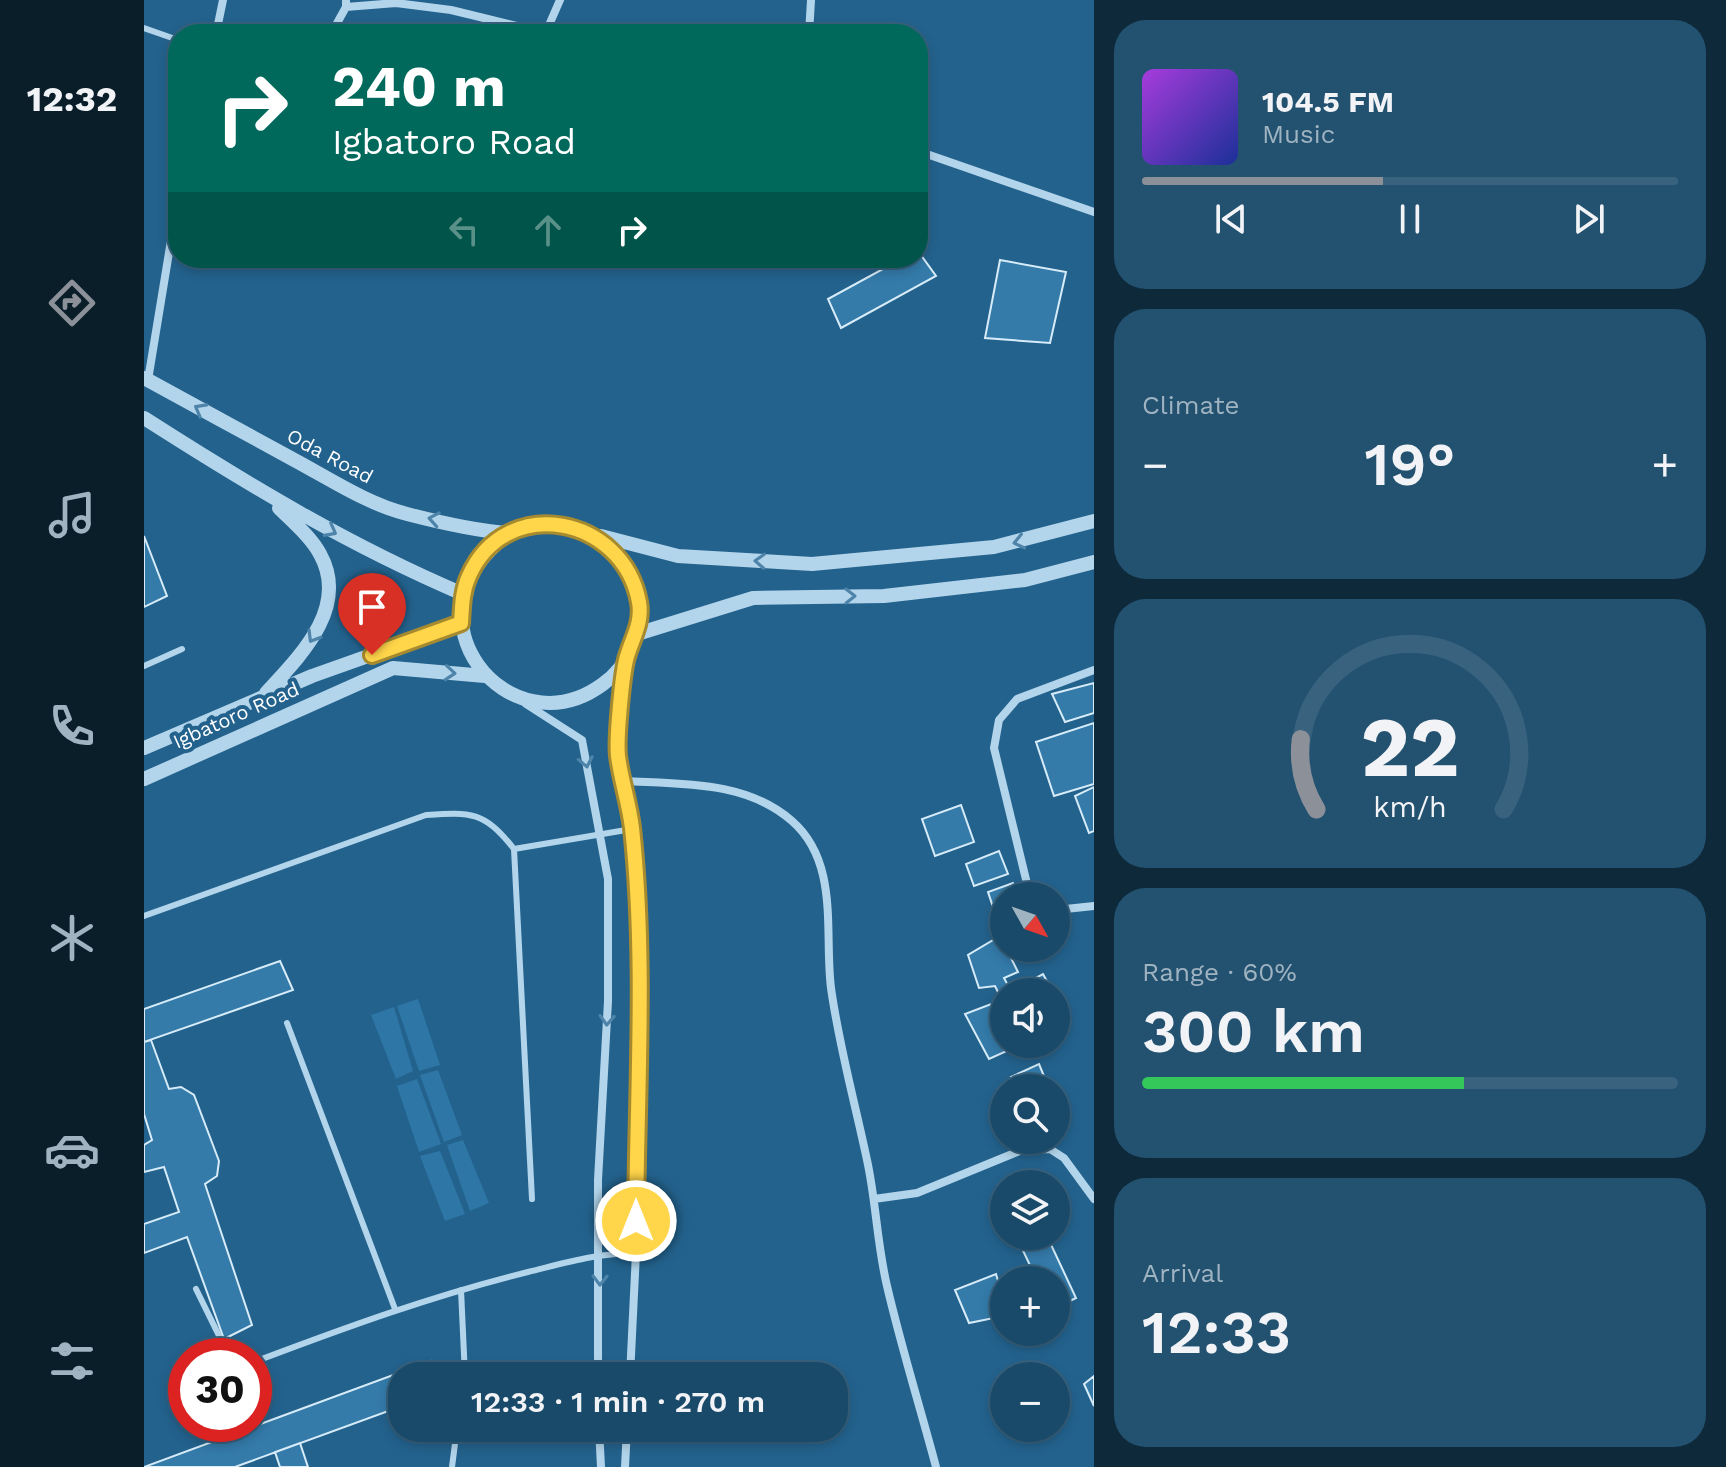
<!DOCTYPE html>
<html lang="en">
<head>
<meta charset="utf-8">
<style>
	:root { --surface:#1a4a6a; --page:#235170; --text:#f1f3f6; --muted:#9fb3c1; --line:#38627e; --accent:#8c9099 }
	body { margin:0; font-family:"Work Sans",sans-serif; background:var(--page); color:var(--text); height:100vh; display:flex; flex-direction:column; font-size:30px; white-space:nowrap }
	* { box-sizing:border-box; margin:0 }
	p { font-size:26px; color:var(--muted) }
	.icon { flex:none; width:44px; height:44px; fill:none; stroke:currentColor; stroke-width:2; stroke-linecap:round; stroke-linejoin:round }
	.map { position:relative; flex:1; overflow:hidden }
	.drawer { display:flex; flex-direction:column; gap:20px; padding:20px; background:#0e293a; width:632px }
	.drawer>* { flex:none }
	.banner { position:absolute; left:24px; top:24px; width:760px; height:244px; border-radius:32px; box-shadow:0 4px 12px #0003,0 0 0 2px var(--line); background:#00695c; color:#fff; overflow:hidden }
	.needle { width:52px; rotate:130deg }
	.fabs { position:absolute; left:846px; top:882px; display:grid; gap:16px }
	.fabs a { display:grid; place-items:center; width:80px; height:80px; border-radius:50%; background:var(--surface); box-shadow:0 4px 12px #0003,0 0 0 2px var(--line); font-size:40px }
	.speed { position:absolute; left:24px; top:1338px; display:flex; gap:16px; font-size:40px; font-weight:700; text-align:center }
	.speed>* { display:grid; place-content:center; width:104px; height:104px; border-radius:50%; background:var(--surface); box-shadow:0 4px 12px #0003,0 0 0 2px var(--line); line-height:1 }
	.speed .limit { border:12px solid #d22; background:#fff; color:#111 }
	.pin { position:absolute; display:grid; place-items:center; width:68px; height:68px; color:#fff; margin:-82px -34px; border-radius:50% 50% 50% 0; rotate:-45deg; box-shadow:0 0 8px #0007 }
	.pin .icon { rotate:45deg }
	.me { position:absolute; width:88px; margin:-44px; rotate:0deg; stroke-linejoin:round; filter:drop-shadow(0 0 6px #0008) }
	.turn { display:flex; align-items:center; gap:28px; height:168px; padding:0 32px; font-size:36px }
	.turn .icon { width:104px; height:104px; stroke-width:2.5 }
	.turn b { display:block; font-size:56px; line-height:68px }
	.lanes { display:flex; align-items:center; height:76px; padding:0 32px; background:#0003; justify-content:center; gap:40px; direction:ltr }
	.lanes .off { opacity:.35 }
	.big { font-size:60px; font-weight:600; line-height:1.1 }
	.drawer .tile { flex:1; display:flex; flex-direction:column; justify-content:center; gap:12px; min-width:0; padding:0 28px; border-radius:32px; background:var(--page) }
	.drawer .dial { align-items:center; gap:0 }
	.dial svg { height:208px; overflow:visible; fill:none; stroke:var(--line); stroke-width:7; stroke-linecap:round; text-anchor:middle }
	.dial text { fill:var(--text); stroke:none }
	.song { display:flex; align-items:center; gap:24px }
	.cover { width:96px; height:96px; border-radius:12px; background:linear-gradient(135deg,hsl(280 70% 55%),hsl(230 70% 35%)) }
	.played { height:8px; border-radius:4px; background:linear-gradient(90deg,var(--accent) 45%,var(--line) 45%) }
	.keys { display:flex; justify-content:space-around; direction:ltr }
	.heat { display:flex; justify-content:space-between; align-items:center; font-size:44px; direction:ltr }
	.charge { height:12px; border-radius:6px; background:linear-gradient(90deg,#34c759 60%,var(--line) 0) }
	.trip { position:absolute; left:244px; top:1362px; width:460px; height:80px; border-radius:32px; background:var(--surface); box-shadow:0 4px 12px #0003,0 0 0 2px var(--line); font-weight:600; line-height:80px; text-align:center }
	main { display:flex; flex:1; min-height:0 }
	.tab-bar { display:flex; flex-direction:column; width:144px; justify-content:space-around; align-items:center; background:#0a1e2a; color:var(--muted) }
	.tab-bar .icon { width:56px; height:56px }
	.tab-bar .current { color:var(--accent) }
	.tab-bar b { font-size:36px; color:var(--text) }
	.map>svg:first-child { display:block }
</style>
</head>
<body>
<main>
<nav class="tab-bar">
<b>12:32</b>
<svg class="icon current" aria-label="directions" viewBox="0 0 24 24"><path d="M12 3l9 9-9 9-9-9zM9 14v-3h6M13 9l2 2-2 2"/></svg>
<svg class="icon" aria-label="music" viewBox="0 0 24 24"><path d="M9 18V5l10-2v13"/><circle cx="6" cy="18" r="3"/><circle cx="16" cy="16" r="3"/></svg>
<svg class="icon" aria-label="phone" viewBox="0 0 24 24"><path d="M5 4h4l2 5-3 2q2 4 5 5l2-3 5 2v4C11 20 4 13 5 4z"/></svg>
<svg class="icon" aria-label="climate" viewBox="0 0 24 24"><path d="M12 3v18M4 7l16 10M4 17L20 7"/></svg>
<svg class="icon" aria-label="car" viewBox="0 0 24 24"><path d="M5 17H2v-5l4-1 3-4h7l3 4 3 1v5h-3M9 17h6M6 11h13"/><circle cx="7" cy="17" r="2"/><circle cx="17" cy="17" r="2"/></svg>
<svg class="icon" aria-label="filters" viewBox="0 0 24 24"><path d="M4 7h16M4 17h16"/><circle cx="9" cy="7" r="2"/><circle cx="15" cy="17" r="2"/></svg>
</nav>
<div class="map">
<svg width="950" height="1467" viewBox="0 0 950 1467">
	<rect width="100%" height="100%" fill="#23628d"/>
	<path fill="#2d76a5" d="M274 999 296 1065 275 1071 253 1006Z
		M250 1007 269 1071 252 1079 227 1015Z
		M294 1070 318 1135 300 1142 276 1075Z
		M273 1079 297 1144 275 1152 253 1086Z
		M319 1140 345 1203 326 1211 303 1145Z
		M296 1151 321 1214 301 1221 276 1156Z"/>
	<path fill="#347baa" stroke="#d7ecf8" stroke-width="2" d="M774 251 792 276 697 328 684 299 759 258H774Z
		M856 260 922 272 906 343 841 338Z
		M0 536 23 596 0 607Z
		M950 683V713L921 722 908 694Z
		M950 723V784L910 796 892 742Z
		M950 787V831L945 833 931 796Z
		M817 805 830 842 791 856 778 819Z
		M855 851 864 874 830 886 822 864Z
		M869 883 874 896H860V916L853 919 844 892Z
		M856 936 874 972 860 978 867 991 899 974 909 992H860V1044H878L845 1059 821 1014 858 1000 851 986 835 988 824 955Z
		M136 961 149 990 0 1042V1009Z
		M912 997 926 1022 912 1028Z
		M7 1040 25 1089 37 1087 50 1095 75 1161 73 1176 61 1184 108 1325 80 1339 43 1237 0 1253V1224L35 1212 20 1167 0 1172V1145L8 1140 0 1114V1042Z
		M895 1064 902 1081 886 1088H872L867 1077Z
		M872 1236H903L932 1298 912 1308V1280H893Z
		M852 1274 860 1301 852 1306 850 1318 825 1323 811 1290Z
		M287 1361 293 1376H258V1406L91 1467H0Z
		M950 1376V1406L940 1384Z
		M156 1443 164 1467H136L131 1452Z"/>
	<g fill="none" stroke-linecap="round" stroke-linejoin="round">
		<path stroke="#b3d5eb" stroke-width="6" d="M0 28 34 40
			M0 666 38 649
			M370 849 488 829
			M0 916 282 815C327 812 340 811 370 849L388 1199
			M143 1023 251 1309
			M52 1289 85 1356
			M317 1290 321 1376
			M110 1362C200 1328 290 1295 384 1272 421 1263 454 1253 492 1253
			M308 1467 313 1428"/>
		<path stroke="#b3d5eb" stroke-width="8" d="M202 7 252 3 307 10 406 34
			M402 32 416 0
			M72 34 79 0
			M187 34 202 7V0
			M665 34 667 0
			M774 151 950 212
			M4 380 34 198
			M482 663 474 755 488 829 494 1034 492 1253 486 1376
			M382 704 438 740 464 879V1001L454 1180V1376
			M481 781C538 784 603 781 648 821 696 863 680 933 687 988 695 1046 711 1103 723 1160 732 1201 733 1244 743 1286 757 1346 776 1407 792 1467
			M886 896 850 748 855 720 873 699 950 670
			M912 910 950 906
			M730 1199 773 1193 878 1150 906 1149 920 1158 950 1199
			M455 1428 457 1467
			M481 1467 483 1428"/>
		<path stroke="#b3d5eb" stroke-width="14" d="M0 378C51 406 103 434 154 462 189 481 224 504 263 514 294 522 332 531 364 533 374 533 383 526 393 525 411 522 436 526 451 536 503 569 511 646 459 684 366 753 251 616 366 533
			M0 418C103 484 206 546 319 594
			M457 536 534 556 668 564 850 547 950 521
			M493 634 609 598 740 596 881 580 950 562
			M122 693C155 657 206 608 176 554 167 537 149 522 135 508
			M0 748 168 676 317 623
			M0 779 249 668 341 676"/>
	</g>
	<defs><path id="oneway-chevron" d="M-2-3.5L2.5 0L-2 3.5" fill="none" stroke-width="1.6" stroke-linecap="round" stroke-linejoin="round" transform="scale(2)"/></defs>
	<g stroke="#4e84a9">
		<use href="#oneway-chevron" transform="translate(56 409) rotate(-151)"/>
		<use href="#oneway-chevron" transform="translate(290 519) rotate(-170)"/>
		<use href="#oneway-chevron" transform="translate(187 531) rotate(28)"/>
		<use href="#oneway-chevron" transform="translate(875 542) rotate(167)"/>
		<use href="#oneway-chevron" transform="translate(616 561) rotate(-177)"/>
		<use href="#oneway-chevron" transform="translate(706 596) rotate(-1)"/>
		<use href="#oneway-chevron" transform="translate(169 637) rotate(121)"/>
		<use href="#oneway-chevron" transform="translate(306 673) rotate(5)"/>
		<use href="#oneway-chevron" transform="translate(442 762) rotate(79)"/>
		<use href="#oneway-chevron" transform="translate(463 1020) rotate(93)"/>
		<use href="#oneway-chevron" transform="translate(456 1280) rotate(91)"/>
	</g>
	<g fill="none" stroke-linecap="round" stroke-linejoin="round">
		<defs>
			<path id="route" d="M228 655 317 623C318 607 318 591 325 576 362 493 479 516 495 602 499 624 487 640 482 660 478 678 472 738 474 756 477 780 485 803 488 828 502 957 493 1091 492 1221"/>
		</defs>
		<use href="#route" stroke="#a68a30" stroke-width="20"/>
		<use href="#route" stroke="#ffd54a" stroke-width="14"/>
	</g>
	<g text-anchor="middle" stroke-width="8" stroke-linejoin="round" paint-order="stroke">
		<g font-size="20" fill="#fff" stroke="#23628d">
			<text transform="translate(186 456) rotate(28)" y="7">Oda Road</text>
			<text transform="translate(92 715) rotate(-24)" y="7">Igbatoro Road</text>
		</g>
	</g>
</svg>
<div class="fabs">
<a><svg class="needle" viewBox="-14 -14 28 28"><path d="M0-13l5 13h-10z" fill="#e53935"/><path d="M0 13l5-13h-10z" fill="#9fb3c1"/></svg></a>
<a><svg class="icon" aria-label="sound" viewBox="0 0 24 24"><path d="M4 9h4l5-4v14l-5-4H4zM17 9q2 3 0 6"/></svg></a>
<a><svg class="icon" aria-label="search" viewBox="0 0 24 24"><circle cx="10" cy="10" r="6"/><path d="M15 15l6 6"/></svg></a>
<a><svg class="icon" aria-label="layers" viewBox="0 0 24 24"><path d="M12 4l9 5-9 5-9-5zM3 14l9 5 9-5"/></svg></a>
<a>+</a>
<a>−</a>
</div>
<div class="speed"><div class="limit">30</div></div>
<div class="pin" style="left:228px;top:655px;background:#d93025"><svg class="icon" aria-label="arrive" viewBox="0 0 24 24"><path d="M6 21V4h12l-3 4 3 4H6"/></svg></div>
<svg class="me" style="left:492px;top:1221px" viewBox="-20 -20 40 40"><circle r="17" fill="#ffd54a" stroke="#fff" stroke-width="3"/><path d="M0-11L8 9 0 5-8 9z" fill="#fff"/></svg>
<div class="trip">12:33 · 1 min · 270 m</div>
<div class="banner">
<div class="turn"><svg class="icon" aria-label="right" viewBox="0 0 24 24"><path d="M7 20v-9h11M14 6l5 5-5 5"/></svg><div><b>240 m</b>Igbatoro Road</div></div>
<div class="lanes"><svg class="icon off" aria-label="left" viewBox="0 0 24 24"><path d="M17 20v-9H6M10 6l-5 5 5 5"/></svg><svg class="icon off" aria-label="ahead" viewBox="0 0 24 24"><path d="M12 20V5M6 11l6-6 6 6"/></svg><svg class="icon" aria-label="right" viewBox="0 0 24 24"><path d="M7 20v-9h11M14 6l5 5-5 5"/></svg></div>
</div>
</div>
<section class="drawer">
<div class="tile">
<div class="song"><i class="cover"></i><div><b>104.5 FM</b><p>Music</p></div></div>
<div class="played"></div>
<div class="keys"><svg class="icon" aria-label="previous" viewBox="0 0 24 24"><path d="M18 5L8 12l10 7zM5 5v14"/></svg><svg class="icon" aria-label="pause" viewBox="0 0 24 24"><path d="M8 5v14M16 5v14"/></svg><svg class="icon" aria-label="next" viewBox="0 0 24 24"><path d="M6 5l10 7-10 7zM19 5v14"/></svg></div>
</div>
<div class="tile"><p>Climate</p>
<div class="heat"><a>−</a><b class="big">19°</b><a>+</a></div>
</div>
<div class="tile dial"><svg viewBox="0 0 100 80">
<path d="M14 69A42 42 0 1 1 86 69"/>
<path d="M14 69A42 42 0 0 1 8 42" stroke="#8c9099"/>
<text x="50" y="56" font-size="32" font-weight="700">22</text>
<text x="50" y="72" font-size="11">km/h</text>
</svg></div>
<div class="tile"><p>Range · 60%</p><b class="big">300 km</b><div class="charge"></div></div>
<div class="tile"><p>Arrival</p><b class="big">12:33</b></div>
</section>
</main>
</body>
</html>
